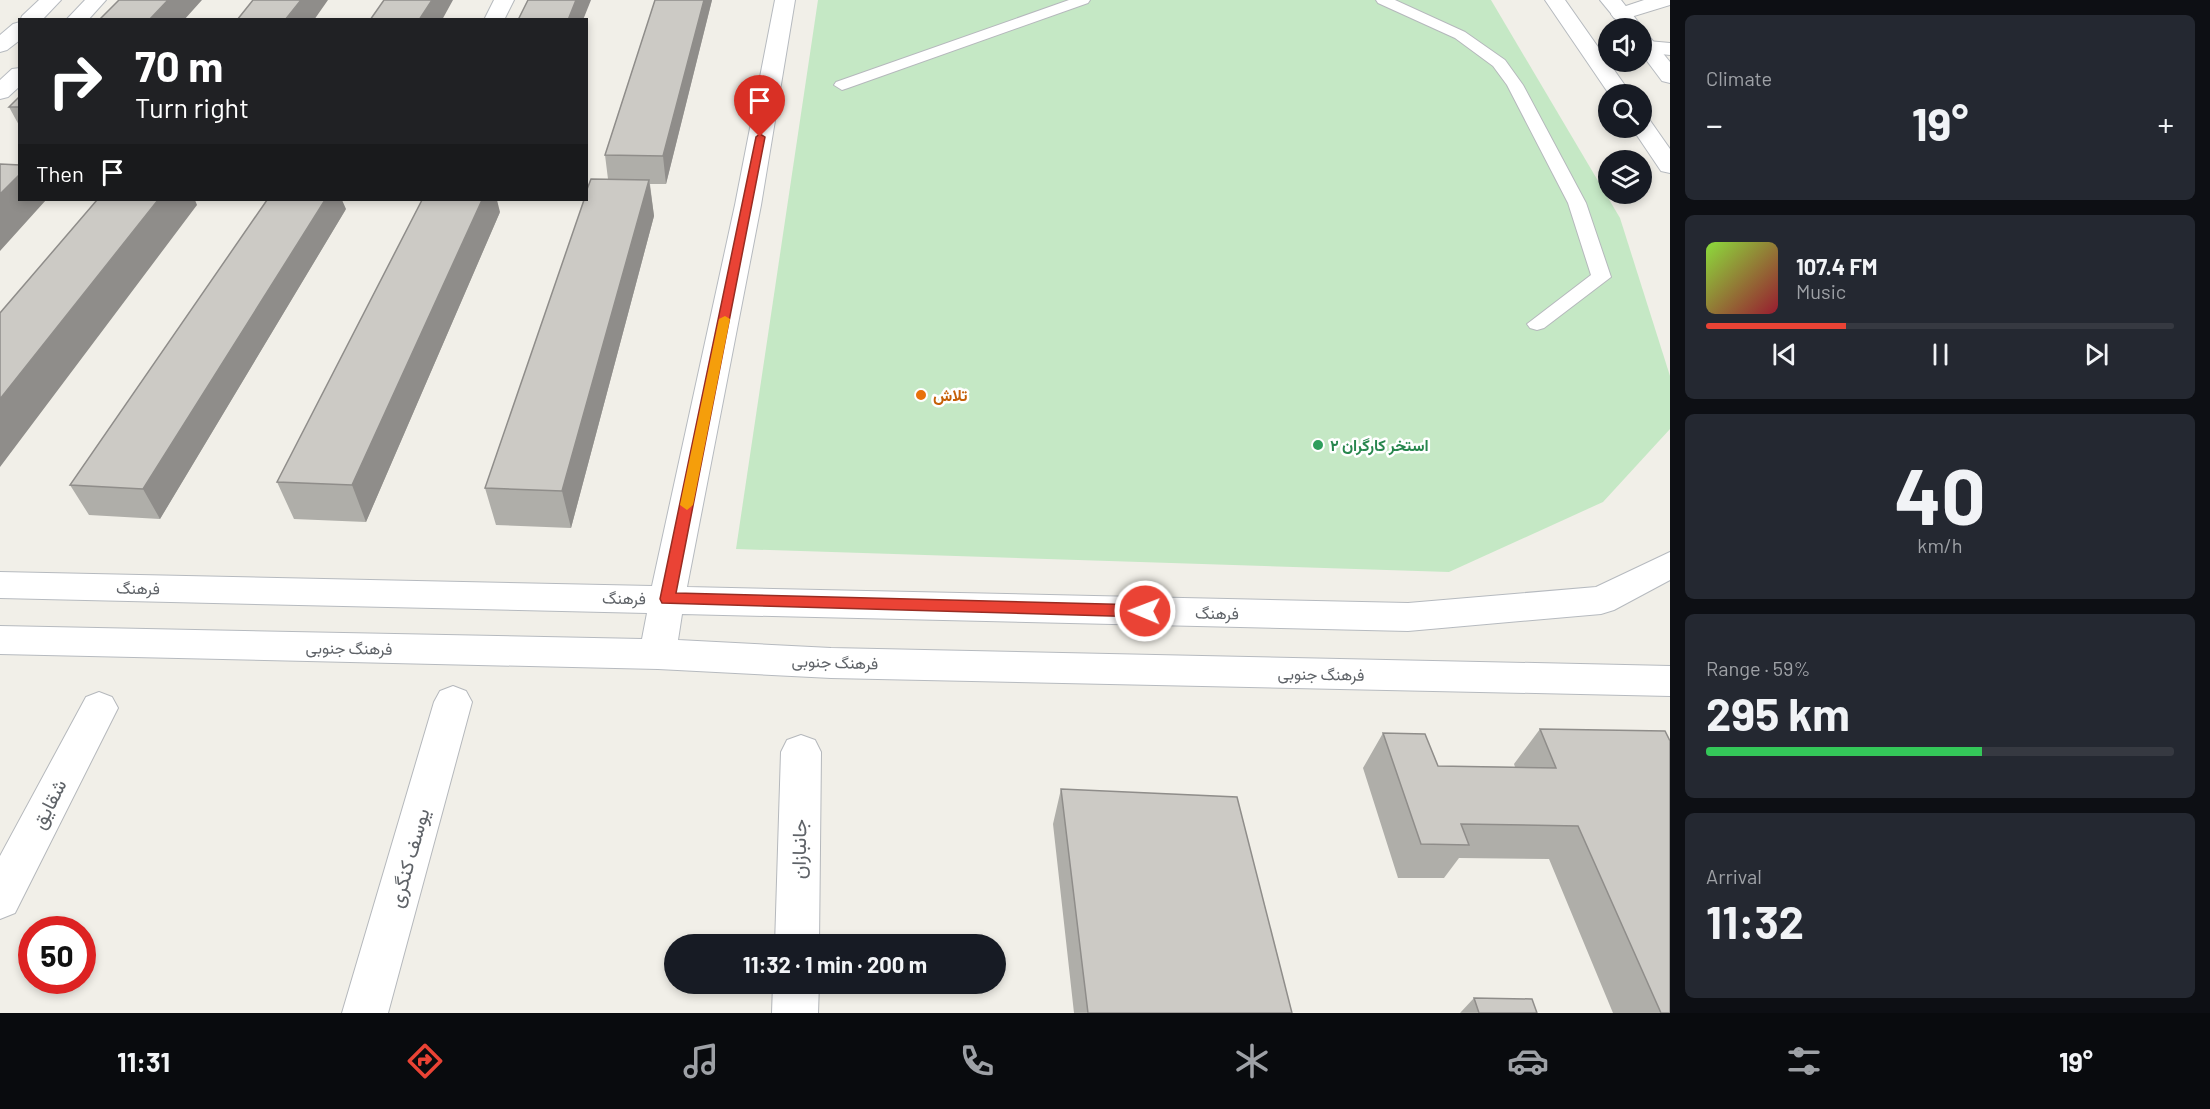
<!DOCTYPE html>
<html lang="en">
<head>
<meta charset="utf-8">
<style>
	:root { --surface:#171b24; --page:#242831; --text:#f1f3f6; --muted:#9ea1a6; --line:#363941; --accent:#ea4335 }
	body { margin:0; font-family:Barlow,Vazirmatn,sans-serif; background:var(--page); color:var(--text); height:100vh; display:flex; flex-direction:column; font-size:22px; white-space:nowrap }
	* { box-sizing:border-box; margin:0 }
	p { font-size:20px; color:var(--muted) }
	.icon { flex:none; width:33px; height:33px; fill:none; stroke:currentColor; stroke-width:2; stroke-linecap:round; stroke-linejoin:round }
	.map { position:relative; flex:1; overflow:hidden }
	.panel { display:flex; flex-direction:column; gap:15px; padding:15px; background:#0d0f14; width:540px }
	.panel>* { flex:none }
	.hud { position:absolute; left:18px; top:18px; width:570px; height:183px; border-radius:0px; box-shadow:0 3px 9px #0003; background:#202124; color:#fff; overflow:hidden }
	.buttons { position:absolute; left:1598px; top:18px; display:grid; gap:12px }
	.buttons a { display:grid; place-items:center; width:54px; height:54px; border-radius:50%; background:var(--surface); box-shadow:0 3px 9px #0003; font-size:30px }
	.speed { position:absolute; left:18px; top:916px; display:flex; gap:12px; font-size:30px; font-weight:700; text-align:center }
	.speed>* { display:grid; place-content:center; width:78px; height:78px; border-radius:50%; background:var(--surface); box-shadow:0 3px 9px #0003; line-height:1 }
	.speed .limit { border:9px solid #d22; background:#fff; color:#111 }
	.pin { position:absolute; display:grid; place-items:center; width:51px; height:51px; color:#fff; margin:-62px -26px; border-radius:50% 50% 50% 0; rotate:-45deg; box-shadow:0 0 6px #0007 }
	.pin .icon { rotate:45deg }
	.me { position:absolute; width:66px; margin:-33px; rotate:271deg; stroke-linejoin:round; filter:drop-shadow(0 0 4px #0008) }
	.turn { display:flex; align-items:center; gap:21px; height:126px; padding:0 18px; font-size:27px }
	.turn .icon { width:78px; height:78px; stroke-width:2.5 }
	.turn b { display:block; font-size:42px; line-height:51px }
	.then { display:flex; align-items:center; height:57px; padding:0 18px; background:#0003; gap:12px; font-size:22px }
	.big { font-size:45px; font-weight:700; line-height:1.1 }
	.panel .widget { flex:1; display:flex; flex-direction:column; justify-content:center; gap:9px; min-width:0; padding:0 21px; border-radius:9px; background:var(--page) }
	.panel .dial { align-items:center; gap:0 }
	.dial b { font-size:78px; line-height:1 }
	.song { display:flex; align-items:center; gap:18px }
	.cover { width:72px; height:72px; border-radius:9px; background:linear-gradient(135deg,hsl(90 70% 55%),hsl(350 70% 35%)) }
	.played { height:6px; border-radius:3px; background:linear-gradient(90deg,var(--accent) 30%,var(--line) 30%) }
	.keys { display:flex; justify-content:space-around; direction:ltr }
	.heat { display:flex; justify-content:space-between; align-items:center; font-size:33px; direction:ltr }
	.charge { height:9px; border-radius:4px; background:linear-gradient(90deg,#34c759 59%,var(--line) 0) }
	.trip { position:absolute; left:664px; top:934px; width:342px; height:60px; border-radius:30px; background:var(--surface); box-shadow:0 3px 9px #0003; font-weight:700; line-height:60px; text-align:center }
	.menu { display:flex; height:96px; justify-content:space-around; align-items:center; background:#090b0e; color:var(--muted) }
	.menu .icon { width:42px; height:42px }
	.menu .on { color:var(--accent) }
	.menu b { font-size:27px; color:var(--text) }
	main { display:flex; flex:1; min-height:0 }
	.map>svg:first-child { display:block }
</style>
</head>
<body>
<main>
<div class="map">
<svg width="1670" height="1013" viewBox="0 0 1670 1013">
	<rect width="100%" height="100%" fill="#f1efe8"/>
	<path fill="#c5e8c5" d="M818 0H1491L1620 218 1670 376V429L1603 502 1449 572 736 549Z"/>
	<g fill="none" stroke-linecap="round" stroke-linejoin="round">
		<defs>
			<path id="lane" d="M1069 0H1090L1088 3 848 88 842 90 834 85 836 82Z
				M1376 0H1395L1465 32 1505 60 1523 85 1586 203 1611 277 1544 328 1537 330 1530 328 1527 324 1591 275 1568 203 1507 85 1493 66 1455 38 1378 3Z"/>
			<path id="street" d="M494 0H514L504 20H484Z
				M1644 0H1670V5L1621 20 1614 18 1611 14 1614 10Z
				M1648 41 1670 43V55L1641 52V42Z
				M453 686 466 691 472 702 388 1013H342L434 702 440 691Z
				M99 692 112 697 118 708 15 913 0 919V856L86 697Z
				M801 735 815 740 821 752 819 945H775L781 752 787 740Z
				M773 984H819L818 1013H772Z"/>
			<path id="secondary" d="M39 0H61L42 20 20 21 22 16Z
				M85 0H106L88 20H66Z
				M775 0H795L761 205 687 587 1408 603 1596 587 1670 552V580L1614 610 1601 614 1408 631 682 614 678 640 831 648 1670 666V696L831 678 658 669 0 654V626L642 639 647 613 0 598V572L652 586 735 205Z
				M1545 0H1565L1631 94H1609Z
				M1600 0H1621L1643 28 1641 31V28H1623Z
				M20 22V40L7 50 0 52V35L13 24Z
				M1641 33 1648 35 1670 62V83L1662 81 1641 53Z
				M20 68V86L8 97 0 99V80L12 69Z
				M1641 117 1649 119 1670 149V173L1661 171 1632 128H1641Z"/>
		</defs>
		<use href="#lane" stroke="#b5b8bc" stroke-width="2"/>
		<use href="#street" stroke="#b5b8bc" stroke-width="2"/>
		<use href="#secondary" stroke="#b6babf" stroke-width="2"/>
		<use href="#lane" fill="#fff" fill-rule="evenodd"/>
		<use href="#street" fill="#fff" fill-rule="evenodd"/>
		<use href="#secondary" fill="#fff" fill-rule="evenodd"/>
	</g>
	<path fill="#afaea9" d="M655 0H712L666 184H650L654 216 571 528 496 525 485 488 608 179 605 155Z
		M20 96V127L9 107Z
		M346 209 160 519 89 515 70 485Z
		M500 212 366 522 294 519 277 482Z
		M1540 729 1670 1013H1613L1549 859 1459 858 1444 878H1398L1363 768 1383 733 1438 766 1515 767 1514 764Z
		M1061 789 1292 1013H1074L1053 824Z
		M1474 998 1537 1013H1460Z"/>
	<path fill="#8f8d8a" d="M168 0H202L184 20H149Z
		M301 0H328L314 20H285Z
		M432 0H453L442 20H419Z
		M576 0H591L583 20H568Z
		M704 0H712L666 184 663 156Z
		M20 174V200H46L0 251V194Z
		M649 180 654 216 571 528 562 491Z
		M158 200H195L197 205 0 467V399Z
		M325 200H342L346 209 160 519 143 489Z
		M482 200H497L500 212 366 522 352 485Z"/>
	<path fill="#cccac5" stroke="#8f8d8a" stroke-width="1.5" d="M119 0H168L149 20H99Z
		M253 0H301L285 20H237Z
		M384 0H432L419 20H370Z
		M528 0H576L568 20H518Z
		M655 0H704L663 156 605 155Z
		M20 96V107H9Z
		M0 164 20 165V174L0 194Z
		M591 179 649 180 562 491 485 488 584 200H586V192Z
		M97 200H158L0 399V313Z
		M267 200H325L143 489 70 485Z
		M422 200H482L352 485 277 482Z
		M1540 729 1665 731 1670 741V1013H1661L1578 826 1461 824 1469 845 1421 844 1383 733 1425 734 1438 766 1556 768Z
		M1061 789 1237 797 1292 1013H1088Z
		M1474 998 1532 999 1537 1013H1479Z"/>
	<path fill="#ea4335" stroke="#982c22" stroke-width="1.5" d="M760 134 765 137 676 593 1145 605 1151 607 1153 611 1151 615 1145 617 662 603 660 599 756 137Z"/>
	<path fill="#f59e0b" d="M725 316 730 319 693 505 687 510 680 505 719 319Z"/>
	<circle fill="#e8710a" stroke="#fff" stroke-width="2" cx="921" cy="395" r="6"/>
	<circle fill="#2e9e5b" stroke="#fff" stroke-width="2" cx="1318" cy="445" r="6"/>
	<g text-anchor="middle" stroke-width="5" stroke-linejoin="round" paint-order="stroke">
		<g font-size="16" font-weight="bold" fill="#c56008" stroke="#fff" text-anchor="start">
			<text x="933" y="401">تلاش</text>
		</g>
		<g font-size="16" font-weight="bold" fill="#27864d" stroke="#fff" text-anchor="start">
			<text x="1330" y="451">استخر کارگران ۲</text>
		</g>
		<g font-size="16" fill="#5f6368" stroke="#fff">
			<text transform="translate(138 588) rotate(1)" y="6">فرهنگ</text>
			<text transform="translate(624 598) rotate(1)" y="6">فرهنگ</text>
			<text transform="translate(1217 613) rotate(1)" y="6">فرهنگ</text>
			<text transform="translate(349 648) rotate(1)" y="6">فرهنگ جنوبی</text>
			<text transform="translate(835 662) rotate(2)" y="6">فرهنگ جنوبی</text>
			<text transform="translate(1321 674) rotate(1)" y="6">فرهنگ جنوبی</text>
		</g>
		<g font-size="20" fill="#5f6368" stroke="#fff">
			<text transform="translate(49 804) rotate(-63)" y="7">شقایق</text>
			<text transform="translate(799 849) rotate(-89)" y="7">جانبازان</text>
			<text transform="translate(409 858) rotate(-74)" y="7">یوسف کنگری</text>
		</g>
	</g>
</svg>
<div class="buttons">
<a><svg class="icon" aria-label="sound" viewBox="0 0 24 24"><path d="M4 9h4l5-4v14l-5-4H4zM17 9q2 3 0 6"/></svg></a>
<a><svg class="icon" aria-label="search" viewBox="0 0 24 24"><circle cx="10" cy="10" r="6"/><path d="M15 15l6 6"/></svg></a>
<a><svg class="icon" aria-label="layers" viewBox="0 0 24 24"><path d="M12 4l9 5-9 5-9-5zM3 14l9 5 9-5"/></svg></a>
</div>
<div class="speed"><div class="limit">50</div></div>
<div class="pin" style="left:760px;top:137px;background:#d93025"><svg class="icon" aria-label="arrive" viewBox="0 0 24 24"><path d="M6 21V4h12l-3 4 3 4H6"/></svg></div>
<svg class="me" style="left:1145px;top:611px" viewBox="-20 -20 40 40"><circle r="17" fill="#ea4335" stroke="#fff" stroke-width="3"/><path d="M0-11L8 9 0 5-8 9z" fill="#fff"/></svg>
<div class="trip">11:32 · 1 min · 200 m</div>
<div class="hud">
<div class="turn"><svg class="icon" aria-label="right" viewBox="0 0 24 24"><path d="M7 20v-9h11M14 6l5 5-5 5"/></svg><div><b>70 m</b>Turn right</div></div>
<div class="then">Then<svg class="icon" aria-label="arrive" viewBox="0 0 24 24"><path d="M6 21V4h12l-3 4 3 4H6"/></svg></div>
</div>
</div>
<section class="panel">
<div class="widget"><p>Climate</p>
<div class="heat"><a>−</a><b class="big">19°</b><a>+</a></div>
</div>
<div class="widget">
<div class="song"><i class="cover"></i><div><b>107.4 FM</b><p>Music</p></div></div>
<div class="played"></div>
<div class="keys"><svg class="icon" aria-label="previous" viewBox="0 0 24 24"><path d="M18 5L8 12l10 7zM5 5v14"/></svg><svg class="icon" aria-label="pause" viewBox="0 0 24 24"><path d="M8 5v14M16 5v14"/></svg><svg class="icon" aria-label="next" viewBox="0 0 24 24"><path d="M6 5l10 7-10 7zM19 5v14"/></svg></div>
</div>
<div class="widget dial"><b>40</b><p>km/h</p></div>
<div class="widget"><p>Range · 59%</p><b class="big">295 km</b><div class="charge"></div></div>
<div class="widget"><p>Arrival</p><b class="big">11:32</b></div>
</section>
</main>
<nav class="menu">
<b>11:31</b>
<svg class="icon on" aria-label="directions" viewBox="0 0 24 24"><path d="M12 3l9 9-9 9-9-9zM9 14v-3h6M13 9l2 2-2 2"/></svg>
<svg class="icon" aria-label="music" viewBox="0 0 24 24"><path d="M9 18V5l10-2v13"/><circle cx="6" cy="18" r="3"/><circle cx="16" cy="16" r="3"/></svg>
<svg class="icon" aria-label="phone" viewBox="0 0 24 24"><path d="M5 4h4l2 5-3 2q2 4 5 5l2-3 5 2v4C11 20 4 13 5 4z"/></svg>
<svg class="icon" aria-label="climate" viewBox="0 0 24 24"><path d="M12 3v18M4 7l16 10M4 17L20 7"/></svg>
<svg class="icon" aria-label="car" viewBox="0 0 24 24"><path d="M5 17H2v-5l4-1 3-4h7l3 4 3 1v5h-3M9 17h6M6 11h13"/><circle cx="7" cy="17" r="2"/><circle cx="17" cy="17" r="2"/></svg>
<svg class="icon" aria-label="filters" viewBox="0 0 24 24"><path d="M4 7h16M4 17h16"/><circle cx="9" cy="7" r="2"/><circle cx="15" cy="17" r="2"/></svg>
<b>19°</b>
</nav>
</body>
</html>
